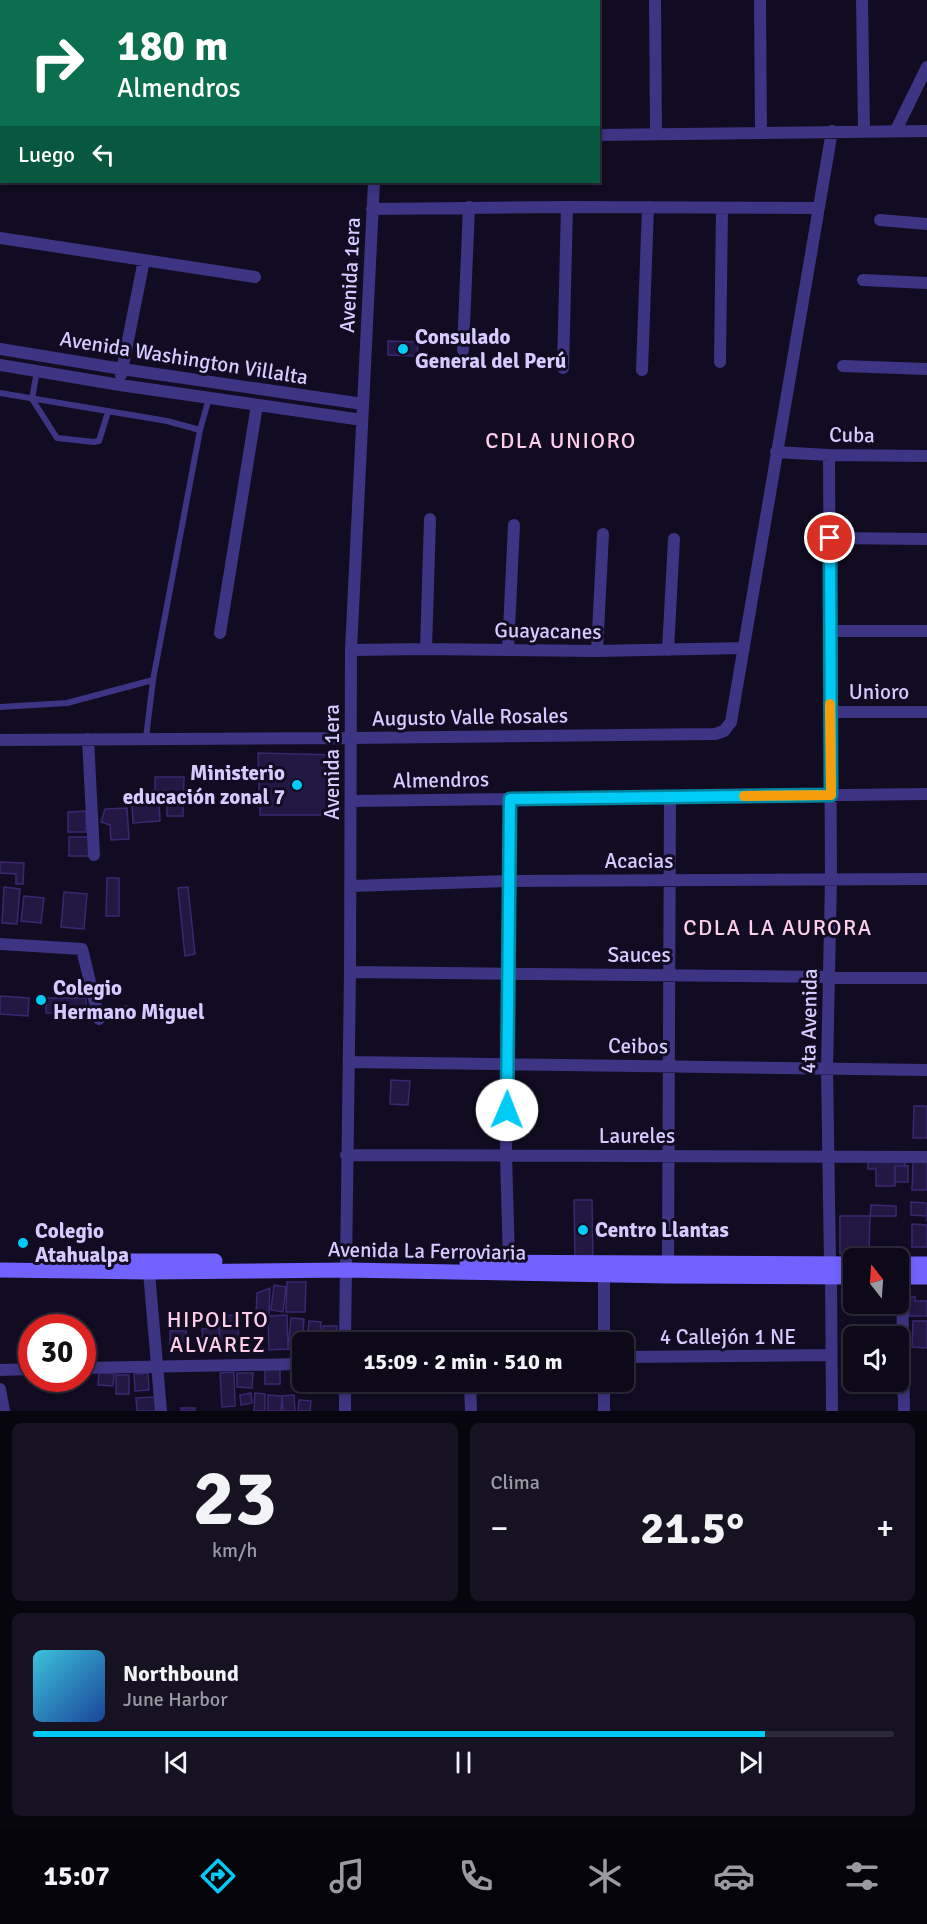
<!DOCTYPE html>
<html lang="es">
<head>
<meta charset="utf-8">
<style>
	:root { --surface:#0d0919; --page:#161222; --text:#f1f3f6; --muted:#9a9aa2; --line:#2d2a38; --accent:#00cbf6 }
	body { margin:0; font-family:Signika,sans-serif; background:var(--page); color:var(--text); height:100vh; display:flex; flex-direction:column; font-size:22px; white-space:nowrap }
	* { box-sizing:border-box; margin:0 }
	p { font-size:20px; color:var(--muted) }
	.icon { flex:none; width:33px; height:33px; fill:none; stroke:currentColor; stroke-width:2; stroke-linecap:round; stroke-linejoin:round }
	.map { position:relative; height:1411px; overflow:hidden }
	.sheet { display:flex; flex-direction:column; gap:12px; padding:12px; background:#07050e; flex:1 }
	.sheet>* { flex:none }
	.hud { position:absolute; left:0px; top:0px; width:600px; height:183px; box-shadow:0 3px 9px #0003,0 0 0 2px var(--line); background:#0b6e4f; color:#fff; overflow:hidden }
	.needle { width:39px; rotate:343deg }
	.controls { position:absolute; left:843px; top:1248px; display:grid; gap:12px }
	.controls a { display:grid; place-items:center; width:66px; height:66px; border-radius:9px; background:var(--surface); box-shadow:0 3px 9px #0003,0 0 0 2px var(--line); font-size:30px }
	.speed { position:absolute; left:18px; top:1314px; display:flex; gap:12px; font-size:30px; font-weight:700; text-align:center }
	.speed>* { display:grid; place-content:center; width:78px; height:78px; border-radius:50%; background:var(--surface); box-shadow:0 3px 9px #0003,0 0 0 2px var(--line); line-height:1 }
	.speed .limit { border:9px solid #d22; background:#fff; color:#111 }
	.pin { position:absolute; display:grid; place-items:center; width:51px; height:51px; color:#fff; margin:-26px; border:3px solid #fff; border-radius:50%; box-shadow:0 2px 6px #0007 }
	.me { position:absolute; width:66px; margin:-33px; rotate:1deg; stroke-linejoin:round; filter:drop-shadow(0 0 4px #0008) }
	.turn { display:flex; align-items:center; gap:21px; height:126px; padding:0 18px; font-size:27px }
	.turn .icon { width:78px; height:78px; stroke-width:2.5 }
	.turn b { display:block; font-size:42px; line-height:51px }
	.then { display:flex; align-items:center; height:57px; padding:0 18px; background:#0003; gap:12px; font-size:22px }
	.big { font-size:45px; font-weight:700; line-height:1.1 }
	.sheet .widget { flex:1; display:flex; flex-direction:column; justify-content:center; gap:9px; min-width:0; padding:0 21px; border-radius:9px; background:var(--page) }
	.sheet .dial { align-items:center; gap:0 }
	.dial b { font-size:78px; line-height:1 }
	.song { display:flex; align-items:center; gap:18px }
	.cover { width:72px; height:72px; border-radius:9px; background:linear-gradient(135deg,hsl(190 70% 55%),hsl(220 70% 35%)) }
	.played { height:6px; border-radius:3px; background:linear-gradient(90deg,var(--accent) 85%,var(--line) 85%) }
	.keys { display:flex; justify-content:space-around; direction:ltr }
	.heat { display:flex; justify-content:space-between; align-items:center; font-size:33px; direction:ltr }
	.sheet .tiles { flex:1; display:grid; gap:12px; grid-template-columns:1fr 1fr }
	.widget:last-child { grid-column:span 2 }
	.trip { position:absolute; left:292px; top:1332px; width:342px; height:60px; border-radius:9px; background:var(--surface); box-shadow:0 3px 9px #0003,0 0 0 2px var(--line); font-weight:700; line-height:60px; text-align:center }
	.tab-bar { display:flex; height:96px; justify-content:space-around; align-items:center; background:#05040a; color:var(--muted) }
	.tab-bar .icon { width:42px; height:42px }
	.tab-bar .current { color:var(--accent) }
	.tab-bar b { font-size:27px; color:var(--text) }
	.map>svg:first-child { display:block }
</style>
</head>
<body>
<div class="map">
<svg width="927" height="1411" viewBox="0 0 927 1411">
	<rect width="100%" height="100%" fill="#110c21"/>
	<path fill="#231743" stroke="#3b2770" stroke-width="1.5" d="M88 0H121L123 2H86Z
		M388 341 418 342 417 356 388 355Z
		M258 753 337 755 334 815H260Z
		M155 777H184L183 816H167V791H155Z
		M159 801 160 821 133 823 132 803Z
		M127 808 129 839 111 840 110 825 101 822 105 809Z
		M86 811V832H68V812Z
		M69 837H89V856H69Z
		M0 862 24 863 23 884H16V874L0 873Z
		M107 878H119V916H106Z
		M4 887 20 889 17 924 2 923Z
		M188 887 195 954 185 956 178 888Z
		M64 892 87 894 84 929 61 927Z
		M24 896 44 898 41 923 21 921Z
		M0 996 29 998 28 1016 0 1014Z
		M46 998H86V1013H46Z
		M132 1006V1018L93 1019V1007Z
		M391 1080 410 1081 408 1105 390 1104Z
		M914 1106H927V1138H913Z
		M868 1159H905V1166H895V1186H876V1169H868Z
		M913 1162H927V1190H912Z
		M895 1166H908V1182H895Z
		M574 1200H592L593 1260H575Z
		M911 1202 927 1203V1221V1216L911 1215Z
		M871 1205 896 1206V1216H870Z
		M840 1216H870L869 1254H840Z
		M912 1224 927 1225V1247H912Z
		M287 1282H306L305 1312H286Z
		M274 1285 286 1287 283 1312 271 1310Z
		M270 1288 269 1314 256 1313 257 1293Z
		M909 1297H915V1301H927V1316H909Z
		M237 1315 240 1351 221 1352 218 1316Z
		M287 1315 288 1349 269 1350 268 1316Z
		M291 1318 304 1319 302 1350 288 1349Z
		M309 1321 321 1322 319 1342H307Z
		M913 1321H927V1348L912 1347Z
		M323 1326H337L336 1342H322Z
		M219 1328 220 1344 203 1345 202 1329Z
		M170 1331H186V1346L170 1347Z
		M265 1369H280V1384H265Z
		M99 1372 114 1373 113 1386 98 1385Z
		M234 1372 235 1406 222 1407 220 1373Z
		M148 1373 149 1390 135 1391 134 1374Z
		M237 1373H253L252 1388 237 1387Z
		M116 1375H129V1394H116Z
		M251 1393 252 1403 241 1405 240 1395Z
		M255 1393 265 1394V1411H254Z
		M268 1395 282 1396 281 1411H268Z
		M294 1395 295 1411H283L282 1396Z
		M155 1397 156 1411H137L136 1398Z
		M299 1400 311 1401 310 1411H298Z
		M181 1408H195V1411H181Z"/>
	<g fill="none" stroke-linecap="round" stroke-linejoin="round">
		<path stroke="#3d3483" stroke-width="6" d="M18 0 20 2
			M444 0V2
			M77 2 78 0
			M37 371 32 399 57 438 94 442 99 441 108 412
			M0 393 167 421 200 430 153 680 67 703 0 707
			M200 430 209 398
			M146 738 153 680"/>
		<path stroke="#3d3483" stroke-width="12" d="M543 0V2
			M655 0 656 134
			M760 0 761 132
			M862 0 864 130
			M507 2V0
			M896 130 927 67
			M598 135 927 131
			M0 140H2
			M372 209 567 207 819 208
			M880 220 927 224
			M0 238 255 277
			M863 280 927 283
			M0 349 122 369 363 404
			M463 350 469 207
			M720 362 722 209
			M0 365 120 385 362 420
			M843 366 927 369
			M563 368 567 207
			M642 370 648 207
			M121 375 144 260
			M776 452 829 455 927 456
			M829 455 831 879 827 1069 830 1264
			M830 538 927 539
			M830 631H927
			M220 633 257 405
			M426 649 430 519
			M351 650 426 649 597 651 744 648
			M508 650 514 525
			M668 650 674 539
			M597 651 603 534
			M830 712H927
			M88 739 94 855
			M0 740 352 738 715 734 724 731 731 722 832 131
			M351 801 927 794
			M351 886 509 881 927 879
			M0 944 82 949 99 1019
			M350 972 927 978
			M349 1062 927 1070
			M346 1155 927 1157
			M509 1262 506 1155 510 799
			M668 1263 670 797
			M149 1272 161 1411
			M831 1277 832 1411
			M902 1277 904 1411
			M345 1342 350 972 351 650 374 182
			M604 1342V1275
			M624 1357 831 1355
			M82 1368 303 1364
			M0 1370 32 1369
			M345 1382V1411
			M470 1382 471 1411
			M604 1382V1411
			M345 1386 470 1382
			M0 1389 4 1411"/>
		<path stroke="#7262ff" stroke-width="15" d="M98 1261H215
			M467 1262 854 1264
			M898 1264H927
			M0 1270 149 1272 346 1270 668 1276 854 1277
			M898 1277H927"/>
	</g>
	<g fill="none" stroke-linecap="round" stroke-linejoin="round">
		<defs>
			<path id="route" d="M507 1110 510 799 831 795 830 538"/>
		</defs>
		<use href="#route" stroke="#0084a0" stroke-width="15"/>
		<use href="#route" stroke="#00cbf6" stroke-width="10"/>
		<path stroke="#f59e0b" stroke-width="10" d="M744 796 831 795 830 704"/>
	</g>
	<g fill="#00cbf6" stroke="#110c21" stroke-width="2">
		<circle cx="403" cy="349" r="6"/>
		<circle cx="297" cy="785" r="6"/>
		<circle cx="41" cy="1000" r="6"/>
		<circle cx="583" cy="1230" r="6"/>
		<circle cx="23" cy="1243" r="6"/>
	</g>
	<g text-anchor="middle" stroke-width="6" stroke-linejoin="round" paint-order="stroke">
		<g font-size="21" fill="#d5cbff" stroke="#110c21">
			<text transform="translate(350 275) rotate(-87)" y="7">Avenida 1era</text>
			<text transform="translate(184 358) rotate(9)" y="7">Avenida Washington Villalta</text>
			<text transform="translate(852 435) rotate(1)" y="7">Cuba</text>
			<text transform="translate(548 631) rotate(1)" y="7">Guayacanes</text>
			<text x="879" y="699">Unioro</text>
			<text transform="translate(470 717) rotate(-1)" y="7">Augusto Valle Rosales</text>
			<text transform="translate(332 762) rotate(-90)" y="7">Avenida 1era</text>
			<text transform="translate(441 780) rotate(-1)" y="7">Almendros</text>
			<text x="639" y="868">Acacias</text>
			<text x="639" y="962">Sauces</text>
			<text transform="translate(809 1021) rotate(-89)" y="7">4ta Avenida</text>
			<text transform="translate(638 1046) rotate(1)" y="7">Ceibos</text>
			<text x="637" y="1143">Laureles</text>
			<text transform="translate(427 1251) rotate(1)" y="7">Avenida La Ferroviaria</text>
			<text x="728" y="1344">4 Callejón 1 NE</text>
		</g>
		<g font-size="21" font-weight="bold" fill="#d5cbff" stroke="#110c21" text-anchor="start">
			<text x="415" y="344">Consulado<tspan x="415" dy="24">General del Perú</tspan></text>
			<text x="285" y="780" text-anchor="end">Ministerio<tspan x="285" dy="24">educación zonal 7</tspan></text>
			<text x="53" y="995">Colegio<tspan x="53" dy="24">Hermano Miguel</tspan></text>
			<text x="595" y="1237">Centro Llantas</text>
			<text x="35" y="1238">Colegio<tspan x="35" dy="24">Atahualpa</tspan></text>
		</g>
		<g font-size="22" letter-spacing="1.5" fill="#ffcde9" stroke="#110c21">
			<text x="561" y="448">CDLA UNIORO</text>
			<text x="778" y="935">CDLA LA AURORA</text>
			<text x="218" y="1327">HIPOLITO<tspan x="218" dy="25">ALVAREZ</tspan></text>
		</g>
	</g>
</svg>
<div class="controls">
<a><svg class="needle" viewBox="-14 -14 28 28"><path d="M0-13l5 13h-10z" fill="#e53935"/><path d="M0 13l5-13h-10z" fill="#9a9aa2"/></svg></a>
<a><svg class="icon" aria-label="sound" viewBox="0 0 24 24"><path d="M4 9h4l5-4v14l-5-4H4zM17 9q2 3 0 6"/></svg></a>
</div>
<div class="speed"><div class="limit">30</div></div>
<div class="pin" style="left:830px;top:538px;background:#d93025"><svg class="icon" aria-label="arrive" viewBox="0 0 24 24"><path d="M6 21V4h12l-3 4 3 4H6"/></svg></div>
<svg class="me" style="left:507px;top:1110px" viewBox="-20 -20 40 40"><circle r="19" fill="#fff"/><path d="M0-13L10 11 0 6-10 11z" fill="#00cbf6"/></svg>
<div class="trip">15:09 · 2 min · 510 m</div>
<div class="hud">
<div class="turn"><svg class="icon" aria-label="right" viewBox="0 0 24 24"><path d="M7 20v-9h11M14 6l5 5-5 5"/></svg><div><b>180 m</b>Almendros</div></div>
<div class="then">Luego<svg class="icon" aria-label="left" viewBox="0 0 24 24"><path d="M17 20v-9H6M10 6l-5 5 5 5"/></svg></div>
</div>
</div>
<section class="sheet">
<div class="tiles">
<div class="widget dial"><b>23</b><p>km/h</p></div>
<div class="widget"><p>Clima</p>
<div class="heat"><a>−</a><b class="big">21.5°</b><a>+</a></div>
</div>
<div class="widget">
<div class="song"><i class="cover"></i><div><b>Northbound</b><p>June Harbor</p></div></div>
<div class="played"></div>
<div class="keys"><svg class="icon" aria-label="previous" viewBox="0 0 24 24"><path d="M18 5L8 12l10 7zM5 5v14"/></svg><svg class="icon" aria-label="pause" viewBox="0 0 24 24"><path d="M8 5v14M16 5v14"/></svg><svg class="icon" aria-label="next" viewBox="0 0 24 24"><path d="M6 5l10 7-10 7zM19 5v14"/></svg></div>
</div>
</div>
</section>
<nav class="tab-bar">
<b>15:07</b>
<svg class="icon current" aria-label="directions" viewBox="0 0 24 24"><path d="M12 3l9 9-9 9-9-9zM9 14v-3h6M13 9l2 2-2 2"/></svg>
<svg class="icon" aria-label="music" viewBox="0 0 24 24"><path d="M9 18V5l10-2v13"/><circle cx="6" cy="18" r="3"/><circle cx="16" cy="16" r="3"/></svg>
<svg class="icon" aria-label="phone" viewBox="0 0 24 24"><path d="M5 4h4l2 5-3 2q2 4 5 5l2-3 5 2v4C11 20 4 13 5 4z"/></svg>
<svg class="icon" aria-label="climate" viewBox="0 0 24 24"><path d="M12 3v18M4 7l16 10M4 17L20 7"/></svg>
<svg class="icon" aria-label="car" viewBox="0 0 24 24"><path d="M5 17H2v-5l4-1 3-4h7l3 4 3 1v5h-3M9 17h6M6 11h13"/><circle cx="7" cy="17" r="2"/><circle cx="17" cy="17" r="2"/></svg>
<svg class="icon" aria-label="filters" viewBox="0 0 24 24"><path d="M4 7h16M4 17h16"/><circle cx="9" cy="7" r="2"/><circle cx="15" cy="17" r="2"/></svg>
</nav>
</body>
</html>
